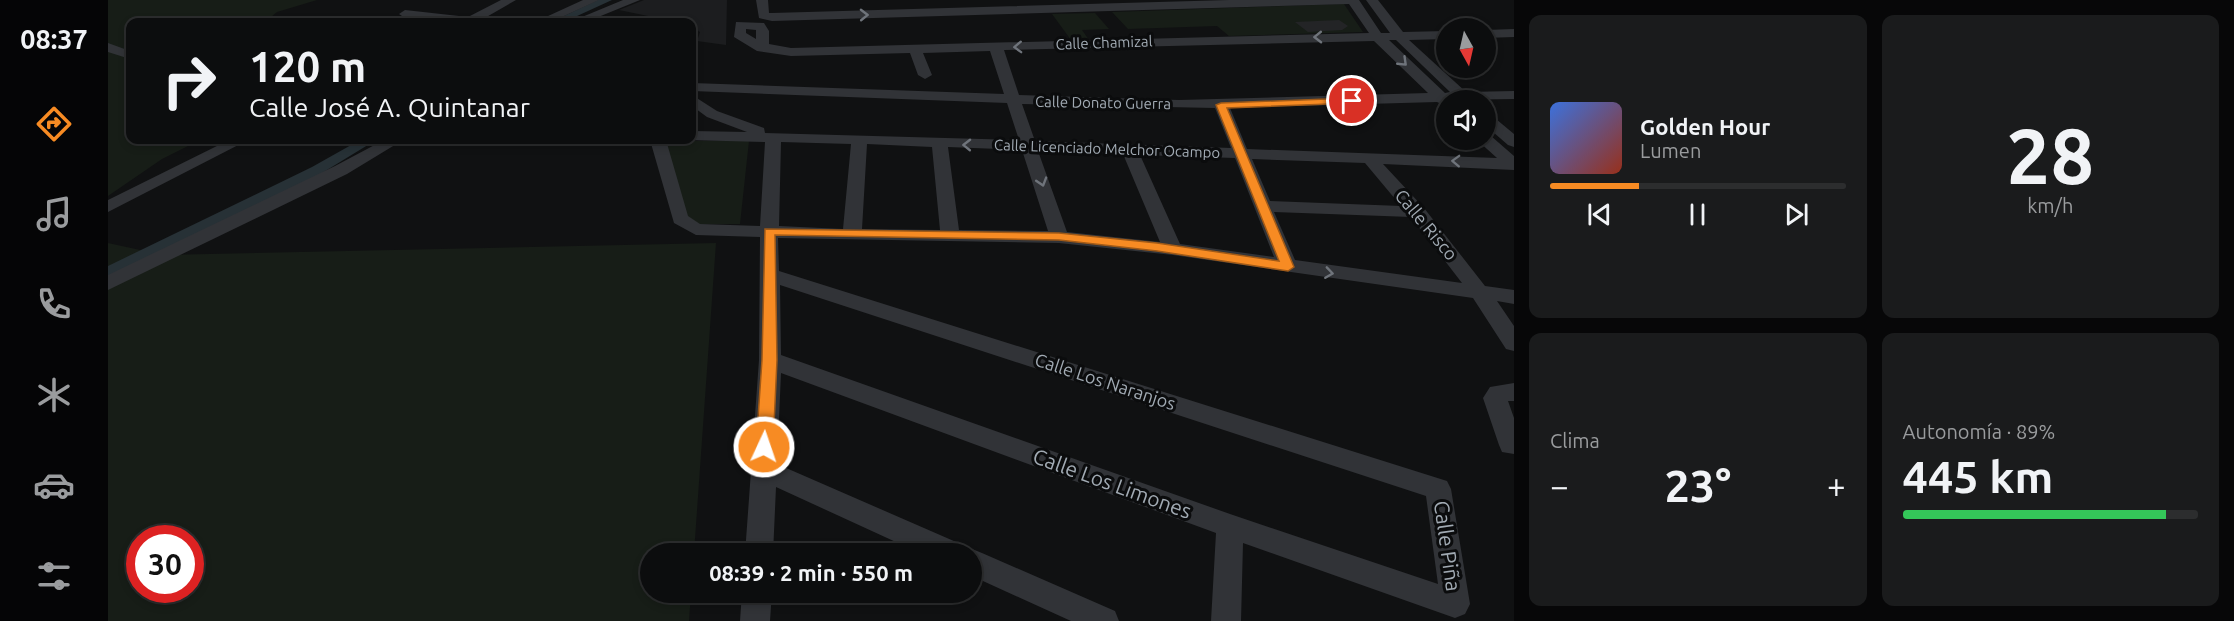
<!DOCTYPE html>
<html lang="es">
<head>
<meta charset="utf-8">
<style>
	:root { --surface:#0c0d0e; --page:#1a1b1c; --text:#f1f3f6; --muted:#9a9c9e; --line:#2c2d2e; --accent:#f78b23 }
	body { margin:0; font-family:Ubuntu,sans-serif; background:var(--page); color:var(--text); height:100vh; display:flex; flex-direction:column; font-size:22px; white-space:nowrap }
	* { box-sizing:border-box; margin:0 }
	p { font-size:20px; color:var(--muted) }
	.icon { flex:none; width:33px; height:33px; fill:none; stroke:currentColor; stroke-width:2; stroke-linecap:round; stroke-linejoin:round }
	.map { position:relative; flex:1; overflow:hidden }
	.sheet { display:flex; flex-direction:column; gap:15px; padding:15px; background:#070708; width:720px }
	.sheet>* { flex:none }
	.banner { position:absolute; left:18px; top:18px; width:570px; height:126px; border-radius:12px; box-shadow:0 3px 9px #0003,0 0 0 2px var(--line); background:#0c0d0e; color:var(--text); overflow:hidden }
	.needle { width:39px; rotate:172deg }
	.fabs { position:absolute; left:1328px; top:18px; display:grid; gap:12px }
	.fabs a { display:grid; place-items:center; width:60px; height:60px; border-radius:50%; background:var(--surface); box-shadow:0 3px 9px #0003,0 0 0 2px var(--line); font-size:30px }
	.speed { position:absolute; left:18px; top:525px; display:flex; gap:12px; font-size:30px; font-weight:700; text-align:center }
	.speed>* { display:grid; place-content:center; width:78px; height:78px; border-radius:50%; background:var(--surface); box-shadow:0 3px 9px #0003,0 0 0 2px var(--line); line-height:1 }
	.speed .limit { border:9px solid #d22; background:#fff; color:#111 }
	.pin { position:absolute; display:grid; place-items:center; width:51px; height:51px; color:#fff; margin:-26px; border:3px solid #fff; border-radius:50%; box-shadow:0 2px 6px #0007 }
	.me { position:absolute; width:66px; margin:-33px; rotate:3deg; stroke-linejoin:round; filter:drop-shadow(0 0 4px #0008) }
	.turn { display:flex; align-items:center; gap:21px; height:126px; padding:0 24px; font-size:27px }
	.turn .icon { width:78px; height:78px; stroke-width:2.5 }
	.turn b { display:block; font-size:42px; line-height:51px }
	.big { font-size:45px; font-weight:700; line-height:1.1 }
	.sheet .widget { flex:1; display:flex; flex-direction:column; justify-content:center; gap:9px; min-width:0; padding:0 21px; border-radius:12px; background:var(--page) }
	.sheet .dial { align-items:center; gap:0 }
	.dial b { font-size:78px; line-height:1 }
	.song { display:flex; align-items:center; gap:18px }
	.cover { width:72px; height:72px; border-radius:9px; background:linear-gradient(135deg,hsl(220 70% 55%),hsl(10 70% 35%)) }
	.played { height:6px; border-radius:3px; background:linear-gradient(90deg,var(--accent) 30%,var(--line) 30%) }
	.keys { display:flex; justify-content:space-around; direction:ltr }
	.heat { display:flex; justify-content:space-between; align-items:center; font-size:33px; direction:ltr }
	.charge { height:9px; border-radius:4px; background:linear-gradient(90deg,#34c759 89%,var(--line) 0) }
	.sheet .tiles { flex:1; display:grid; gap:15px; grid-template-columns:repeat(2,1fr) }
	.trip { position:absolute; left:532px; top:543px; width:342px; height:60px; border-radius:30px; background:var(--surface); box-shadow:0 3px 9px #0003,0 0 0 2px var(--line); font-weight:700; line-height:60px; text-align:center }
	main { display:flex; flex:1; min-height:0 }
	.menu { display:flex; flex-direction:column; width:108px; justify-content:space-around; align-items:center; background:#050506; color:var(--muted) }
	.menu .icon { width:42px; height:42px }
	.menu .on { color:var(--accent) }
	.menu b { font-size:27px; color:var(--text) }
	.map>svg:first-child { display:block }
</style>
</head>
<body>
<main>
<nav class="menu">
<b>08:37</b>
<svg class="icon on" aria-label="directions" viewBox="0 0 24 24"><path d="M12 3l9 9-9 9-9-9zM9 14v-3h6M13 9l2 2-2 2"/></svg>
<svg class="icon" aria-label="music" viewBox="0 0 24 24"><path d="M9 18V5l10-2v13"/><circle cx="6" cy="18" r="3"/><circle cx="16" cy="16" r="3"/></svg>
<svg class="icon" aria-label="phone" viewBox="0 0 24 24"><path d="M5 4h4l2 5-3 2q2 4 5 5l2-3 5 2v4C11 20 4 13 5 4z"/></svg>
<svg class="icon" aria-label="climate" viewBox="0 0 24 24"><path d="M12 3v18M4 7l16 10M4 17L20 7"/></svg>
<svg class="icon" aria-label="car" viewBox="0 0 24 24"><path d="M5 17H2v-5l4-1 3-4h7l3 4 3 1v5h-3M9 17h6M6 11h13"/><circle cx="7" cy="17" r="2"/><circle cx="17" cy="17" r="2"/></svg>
<svg class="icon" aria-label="filters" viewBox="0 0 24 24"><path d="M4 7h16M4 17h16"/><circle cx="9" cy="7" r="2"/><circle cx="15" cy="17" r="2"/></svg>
</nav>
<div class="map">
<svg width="1406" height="621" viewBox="0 0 1406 621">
	<rect width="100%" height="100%" fill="#101112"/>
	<path fill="#1c1d1f" d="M536 0H619L618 45 589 41 592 32 584 27V22H569L511 10Z"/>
	<path fill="#171d17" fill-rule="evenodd" d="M0 0H209L169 12 157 22H22V140H92L54 159 0 196Z
		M1236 4 1255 32 1121 36 1109 26 1020 29 1004 12Z
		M987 13 1001 29 974 30 981 40H963L944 14Z
		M546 141H641L632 224H576Z
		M0 243 55 255 608 243 586 553 543 554V592L583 593 581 621H0ZM32 538H82V590H32Z"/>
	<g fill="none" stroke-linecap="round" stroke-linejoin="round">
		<path fill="#273136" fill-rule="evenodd" d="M490 0H504L456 22H443Z
			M252 140H268L214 173 0 279V266L204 167Z"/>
	</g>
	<path fill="#232426" d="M1231 20 1240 26 1234 30 1200 32 1187 22Z"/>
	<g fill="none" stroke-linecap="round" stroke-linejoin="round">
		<path fill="#313337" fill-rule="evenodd" d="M393 0H408L375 19 379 22H342L297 18 291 14 297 10 360 17Z
			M475 0H491L443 22H427Z
			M515 0H532L478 22H462Z
			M648 0H660L661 13H664L1121 0H1251L1273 33H1282L1258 0H1270L1295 32 1338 31V39L1301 40 1358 92 1406 91V99L1338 100V106L1329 102 1122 108 1139 149 1389 158 1369 140H1377V134L1383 136 1406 156V170L1275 164 1316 208 1377 286 1406 290V304L1389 301 1406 326V351L1398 349 1365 298 1065 255 951 243 670 238 671 271 1339 481 1343 489 1362 604 1357 614 1347 618 1135 543 1133 621H1103L1108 533 673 373 669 464 855 545 858 551 864 549 874 553 1007 611 1011 621H963L864 576V554H814L668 487 665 554H637L651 360 652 237 588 235 566 223 542 140H558L580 216 592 224 652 226 657 142 579 140H584V131L639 132 599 117 584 106V95L609 111 656 128 657 133 911 140 899 103 584 91V83L896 94 882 51 815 53 824 75 817 79 810 75 802 53 683 56 649 51 626 37 628 22 656 23 661 31V44L683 48 1261 33 1241 4 664 21 651 18ZM638 29 648 30V39L638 33ZM1281 40H1288L1342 92 1337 93ZM1266 41 1320 93 1071 100 911 95 896 50ZM914 104 1107 108 1123 148 927 141ZM673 142 743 144 735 229 671 226ZM759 144 824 147 832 230 754 229ZM840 147 914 150 940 231 851 230ZM930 151 1015 154 1052 242 959 232ZM1032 155 1127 158 1166 257 1072 244ZM1144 159 1257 163 1293 206 1162 201ZM1166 212 1303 217 1354 283 1187 260ZM672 285 1318 496 1330 584 1122 514 673 355Z
			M1406 29V37L1377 38V30Z
			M0 43 22 51V59L0 52Z
			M1377 112 1382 114 1406 134V147L1400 145 1377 125Z
			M121 140H140L0 212V200Z
			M276 140H295L239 174 0 290V275L227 166Z
			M1406 383V401H1400L1406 418V454L1394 452 1391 445 1375 398 1382 387Z
			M634 592H664L662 621H632Z"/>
	</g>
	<defs><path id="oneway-chevron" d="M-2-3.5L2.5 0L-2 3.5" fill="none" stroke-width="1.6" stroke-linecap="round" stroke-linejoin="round" transform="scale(1.5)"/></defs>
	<g stroke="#6f747b">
		<use href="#oneway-chevron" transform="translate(756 15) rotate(-1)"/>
		<use href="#oneway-chevron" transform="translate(1210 37) rotate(179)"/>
		<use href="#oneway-chevron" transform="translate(910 47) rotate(178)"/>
		<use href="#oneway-chevron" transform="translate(1295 62) rotate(44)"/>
		<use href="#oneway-chevron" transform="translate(859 145) rotate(-179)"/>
		<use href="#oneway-chevron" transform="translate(1348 161) rotate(-178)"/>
		<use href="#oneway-chevron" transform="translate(934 182) rotate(73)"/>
		<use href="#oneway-chevron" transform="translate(1221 273) rotate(8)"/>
	</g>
	<path fill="#f78b23" stroke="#a15a17" stroke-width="1.5" d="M1244 98 1249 101 1248 103 1119 108 1186 267 1180 271 1049 251 951 240 667 235 669 360 665 447 662 452H651L648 447 654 360 657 229 951 233 1049 243 1171 261 1108 105 1113 103Z"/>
	<g text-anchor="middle" stroke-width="6" stroke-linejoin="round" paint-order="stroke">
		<g font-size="15" fill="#a1aab3" stroke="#0b0c0d">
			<text transform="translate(996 43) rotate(-2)" y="5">Calle Chamizal</text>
			<text transform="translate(995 103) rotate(1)" y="5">Calle Donato Guerra</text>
			<text transform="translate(999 149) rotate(2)" y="5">Calle Licenciado Melchor Ocampo</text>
		</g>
		<g font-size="18" fill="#a1aab3" stroke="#0b0c0d">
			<text transform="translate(1318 225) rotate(50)" y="6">Calle Risco</text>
			<text transform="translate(997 382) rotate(18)" y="6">Calle Los Naranjos</text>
		</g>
		<g font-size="21" fill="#a1aab3" stroke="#0b0c0d">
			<text transform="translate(1004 484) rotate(20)" y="7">Calle Los Limones</text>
			<text transform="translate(1339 546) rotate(82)" y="7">Calle Piña</text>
		</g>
	</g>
</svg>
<div class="fabs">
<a><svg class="needle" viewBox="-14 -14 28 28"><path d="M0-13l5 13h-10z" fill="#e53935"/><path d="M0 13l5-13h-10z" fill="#9a9c9e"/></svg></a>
<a><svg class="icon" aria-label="sound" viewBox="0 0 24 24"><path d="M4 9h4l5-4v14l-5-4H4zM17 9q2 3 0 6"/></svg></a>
</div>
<div class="speed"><div class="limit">30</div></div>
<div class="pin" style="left:1244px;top:101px;background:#d93025"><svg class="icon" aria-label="arrive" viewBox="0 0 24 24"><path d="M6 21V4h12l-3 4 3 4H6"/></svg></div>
<svg class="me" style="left:656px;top:447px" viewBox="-20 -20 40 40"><circle r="17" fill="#f78b23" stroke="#fff" stroke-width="3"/><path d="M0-11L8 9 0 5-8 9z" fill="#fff"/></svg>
<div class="trip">08:39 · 2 min · 550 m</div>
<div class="banner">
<div class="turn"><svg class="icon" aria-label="right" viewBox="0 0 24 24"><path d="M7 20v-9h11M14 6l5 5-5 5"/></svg><div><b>120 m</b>Calle José A. Quintanar</div></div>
</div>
</div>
<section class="sheet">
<div class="tiles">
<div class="widget">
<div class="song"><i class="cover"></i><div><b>Golden Hour</b><p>Lumen</p></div></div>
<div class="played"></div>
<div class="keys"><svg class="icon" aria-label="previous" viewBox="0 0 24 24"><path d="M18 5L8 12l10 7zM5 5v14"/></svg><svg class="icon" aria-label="pause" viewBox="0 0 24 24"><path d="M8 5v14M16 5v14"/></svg><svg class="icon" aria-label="next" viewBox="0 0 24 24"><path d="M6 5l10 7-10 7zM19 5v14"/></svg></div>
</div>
<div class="widget dial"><b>28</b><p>km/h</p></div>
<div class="widget"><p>Clima</p>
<div class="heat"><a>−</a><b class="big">23°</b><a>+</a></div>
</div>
<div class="widget"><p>Autonomía · 89%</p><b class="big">445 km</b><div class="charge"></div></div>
</div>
</section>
</main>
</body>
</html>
